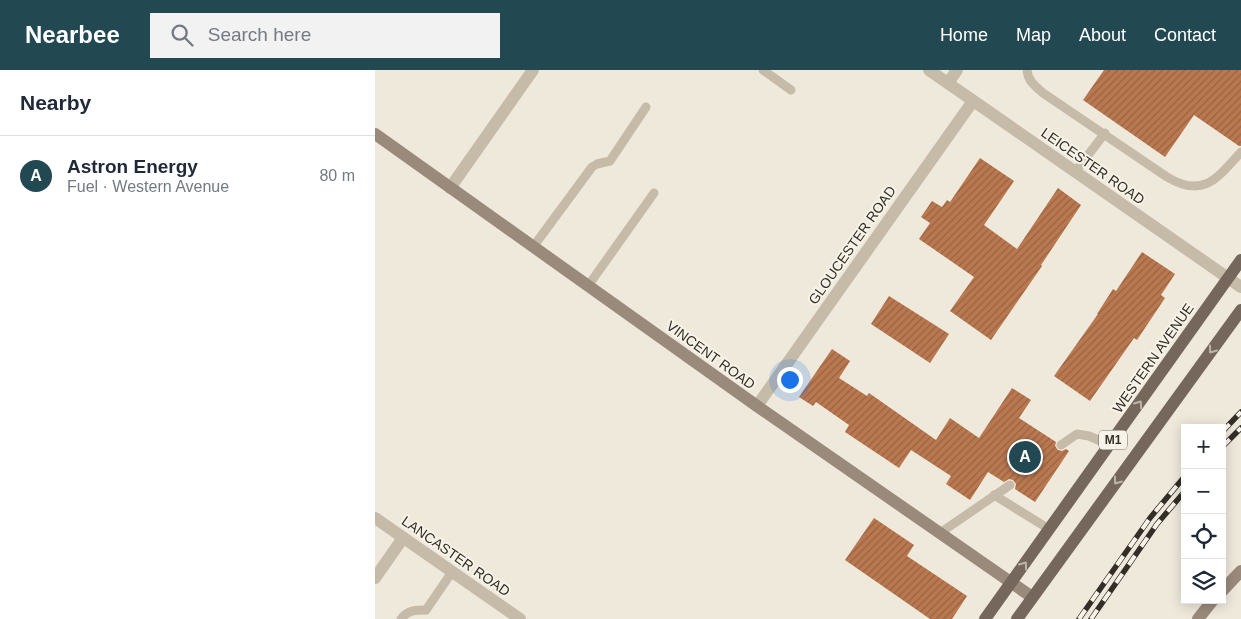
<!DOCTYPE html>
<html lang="en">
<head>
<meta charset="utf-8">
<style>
  :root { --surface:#fff; --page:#f2f2f3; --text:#1f2937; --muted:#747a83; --line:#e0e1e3; --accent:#224852 }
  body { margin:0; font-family:Arial,sans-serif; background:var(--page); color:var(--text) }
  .controls { position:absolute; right:15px; bottom:15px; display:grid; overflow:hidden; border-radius:0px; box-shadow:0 2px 12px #0003 }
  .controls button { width:45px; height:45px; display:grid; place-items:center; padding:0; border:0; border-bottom:1px solid var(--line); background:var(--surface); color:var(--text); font:25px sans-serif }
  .you { position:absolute; left:414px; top:309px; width:18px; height:18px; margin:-12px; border:4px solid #fff; border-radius:50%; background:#1a73e8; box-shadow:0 0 0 8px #1a73e833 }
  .badge { display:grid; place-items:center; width:32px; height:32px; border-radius:50%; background:var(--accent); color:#fff; font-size:16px; font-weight:700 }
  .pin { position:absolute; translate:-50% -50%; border:2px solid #fff; box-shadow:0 1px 5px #0006 }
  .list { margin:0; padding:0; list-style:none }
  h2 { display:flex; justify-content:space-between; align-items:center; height:65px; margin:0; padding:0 20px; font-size:21px }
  h2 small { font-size:16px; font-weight:400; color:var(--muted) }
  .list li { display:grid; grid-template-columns:32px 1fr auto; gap:15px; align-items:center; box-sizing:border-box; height:80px; padding:0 20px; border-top:1px solid var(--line) }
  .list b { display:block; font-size:19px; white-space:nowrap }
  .list p { margin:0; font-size:16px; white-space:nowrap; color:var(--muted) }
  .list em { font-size:16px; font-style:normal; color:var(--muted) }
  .icon { flex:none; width:28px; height:28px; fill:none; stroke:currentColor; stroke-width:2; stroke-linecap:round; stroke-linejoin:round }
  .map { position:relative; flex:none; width:866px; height:549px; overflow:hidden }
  header { display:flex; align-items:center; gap:30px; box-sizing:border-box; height:70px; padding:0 25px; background:var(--accent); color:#fff }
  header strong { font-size:24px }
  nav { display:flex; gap:28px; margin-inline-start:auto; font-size:18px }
  .search { width:350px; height:45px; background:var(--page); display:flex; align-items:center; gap:12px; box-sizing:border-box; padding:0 18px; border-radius:0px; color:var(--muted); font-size:19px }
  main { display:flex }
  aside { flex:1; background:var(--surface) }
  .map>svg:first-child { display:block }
  .building { fill:url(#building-hatch) }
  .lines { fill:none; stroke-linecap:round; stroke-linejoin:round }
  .lane { stroke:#c6bba9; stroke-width:9 }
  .street { stroke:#c6bba9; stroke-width:12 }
  .secondary { stroke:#9a8a7b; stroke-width:12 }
  .primary { stroke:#75675b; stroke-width:12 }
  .rail-casing { stroke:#342e28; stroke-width:5.5 }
  .rail { stroke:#f8f3e8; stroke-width:4; stroke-dasharray:11; stroke-linecap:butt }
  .oneway { stroke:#bdb4a9 }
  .labels { text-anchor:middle; stroke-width:4; stroke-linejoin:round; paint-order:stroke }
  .shield { fill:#f8f3e8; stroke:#6f6962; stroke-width:1 }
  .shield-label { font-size:12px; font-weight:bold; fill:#342e28 }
  .street-label { font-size:14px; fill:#342e28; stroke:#f8f3e8 }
</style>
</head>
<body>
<header>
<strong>Nearbee</strong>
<div class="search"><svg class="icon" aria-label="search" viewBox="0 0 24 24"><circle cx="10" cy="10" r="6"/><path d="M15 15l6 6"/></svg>Search here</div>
<nav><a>Home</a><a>Map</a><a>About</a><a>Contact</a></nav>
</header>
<main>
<aside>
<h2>Nearby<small></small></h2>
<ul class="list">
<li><span class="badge">A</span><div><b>Astron Energy</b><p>Fuel · Western Avenue</p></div><em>80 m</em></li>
</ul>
</aside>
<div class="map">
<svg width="866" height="549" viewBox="0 0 866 549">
  <defs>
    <pattern id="building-hatch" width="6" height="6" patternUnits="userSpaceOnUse" patternTransform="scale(1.25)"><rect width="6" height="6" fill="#ba7850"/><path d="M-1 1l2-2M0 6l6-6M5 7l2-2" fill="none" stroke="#986342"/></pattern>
  </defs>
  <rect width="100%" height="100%" fill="#efe9dc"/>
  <!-- building -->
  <g class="building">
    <path d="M729 0H866V76H864L819 45 790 87 708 30Z"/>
    <path d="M605 88 639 111 609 155 642 179 683 118 706 135 666 195 667 196 616 270 575 241 599 207 544 169 555 153 546 147 557 131 567 137 572 130 575 132Z"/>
    <path d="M767 182 800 204 786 225 790 228 762 270 759 268 715 331 679 306 723 244H722L738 219 741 221Z"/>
    <path d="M514 226 574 264 555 293 496 254Z"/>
    <path d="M457 279 475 291 464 308 492 326 494 323 561 370 575 348 604 368 637 318 656 330 644 348 681 372 680 376 683 380 687 381 691 379 694 381 660 432 640 419 641 414 638 410 634 409 629 412 613 402 595 430 571 414 576 406 536 380 524 398 470 362 474 355 441 332 438 336 424 327Z"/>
    <path d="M499 448 539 475 532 486 592 526 577 549H555L470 490Z"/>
  </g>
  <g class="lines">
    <!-- lane -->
    <g class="lane">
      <path d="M388 0 416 20"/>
      <path d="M652 0C653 11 660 16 668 23L792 107C829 129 842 108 866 82"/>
      <path d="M700 102 730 63"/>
      <path d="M158 177 217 97 222 94 235 91 271 37"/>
      <path d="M213 216 279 123"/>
      <path d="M686 375 702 364 714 366 735 375"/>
      <path d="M619 425 674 459"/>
      <path d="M565 463 635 415"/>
      <path d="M51 540 77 502"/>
      <path d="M26 549C33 540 40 540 51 540"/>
    </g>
    <!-- street -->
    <g class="street">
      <path d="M554 0 866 217"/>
      <path d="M573 13 582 0"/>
      <path d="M75 118 158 0"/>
      <path d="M382 336 598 31"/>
      <path d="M0 448 145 549"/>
      <path d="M0 508 28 468"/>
    </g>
    <!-- secondary -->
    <g class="secondary">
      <path d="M0 64 382 336 657 527"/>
      <path d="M847 521 866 501"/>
      <path d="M823 549 838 530"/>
    </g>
    <!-- primary -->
    <g class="primary">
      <path d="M610 549 866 190"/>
      <path d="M642 549 866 240"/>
    </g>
    <!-- rail casing -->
    <g class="rail-casing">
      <g id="rail">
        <path d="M847 362 866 342"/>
        <path d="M847 377 866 358"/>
        <path d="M704 549 775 448 810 406"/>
        <path d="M716 549 782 454 810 421"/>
      </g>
    </g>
    <!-- rail -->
    <use href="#rail" class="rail"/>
  </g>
  <!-- one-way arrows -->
  <defs><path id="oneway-chevron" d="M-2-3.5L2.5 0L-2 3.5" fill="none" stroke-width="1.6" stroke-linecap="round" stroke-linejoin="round" transform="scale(1.25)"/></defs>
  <g class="oneway">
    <use href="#oneway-chevron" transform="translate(837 280) rotate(126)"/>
    <use href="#oneway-chevron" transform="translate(764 334) rotate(-55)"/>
    <use href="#oneway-chevron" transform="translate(742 411) rotate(126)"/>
    <use href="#oneway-chevron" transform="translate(649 495) rotate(-54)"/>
  </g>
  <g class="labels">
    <!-- shield labels -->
    <rect class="shield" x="724" y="360.5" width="28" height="19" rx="4"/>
    <g class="shield-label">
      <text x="738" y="374">M1</text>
    </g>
    <!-- street labels -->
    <g class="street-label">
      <text transform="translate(718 96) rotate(35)" y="5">LEICESTER ROAD</text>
      <text transform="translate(477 175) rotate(-55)" y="5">GLOUCESTER ROAD</text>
      <text transform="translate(336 285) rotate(36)" y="5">VINCENT ROAD</text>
      <text transform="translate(778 288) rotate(-55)" y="5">WESTERN AVENUE</text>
      <text transform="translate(81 486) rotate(35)" y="5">LANCASTER ROAD</text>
    </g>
  </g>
</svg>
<div class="controls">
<button>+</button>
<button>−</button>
<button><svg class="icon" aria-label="locate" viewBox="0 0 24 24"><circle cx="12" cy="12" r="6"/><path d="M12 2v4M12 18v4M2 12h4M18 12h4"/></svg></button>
<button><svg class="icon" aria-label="layers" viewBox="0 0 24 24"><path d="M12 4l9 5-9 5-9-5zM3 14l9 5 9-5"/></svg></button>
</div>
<div class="you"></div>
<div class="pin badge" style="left:650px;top:387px">A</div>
</div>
</main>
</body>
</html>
